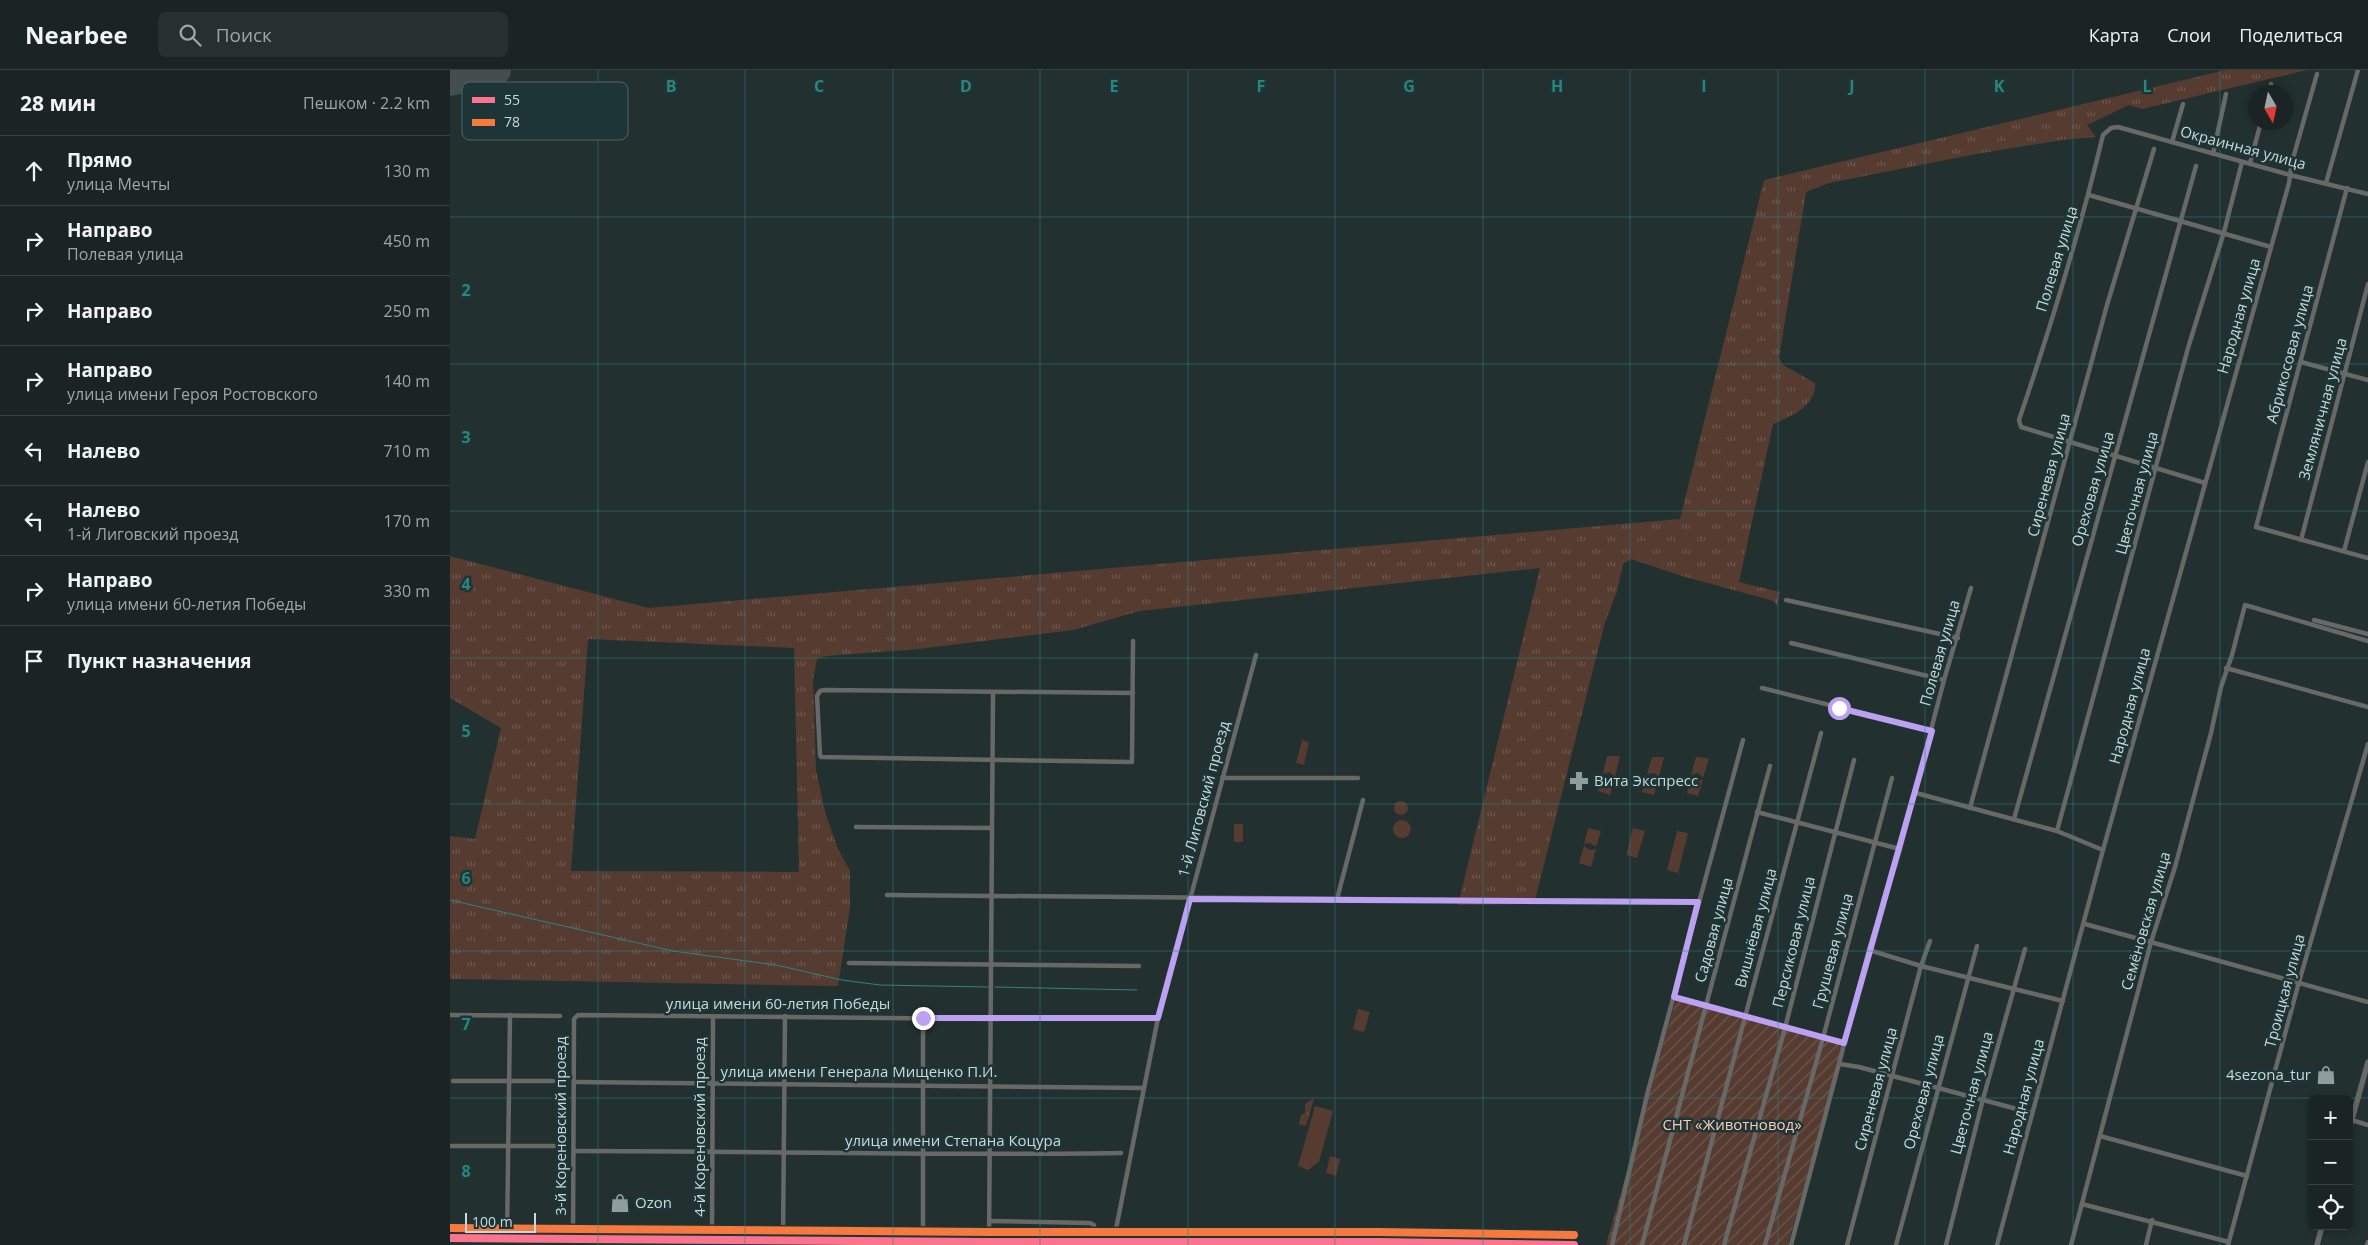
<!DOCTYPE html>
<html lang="ru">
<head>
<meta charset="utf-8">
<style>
  :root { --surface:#1a2424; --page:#273031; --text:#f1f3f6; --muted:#9fa4a6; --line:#384141 }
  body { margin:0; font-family:"Open Sans",sans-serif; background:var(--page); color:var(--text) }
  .controls { position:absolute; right:15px; bottom:15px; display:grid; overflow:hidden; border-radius:8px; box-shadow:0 2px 8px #0003 }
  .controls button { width:45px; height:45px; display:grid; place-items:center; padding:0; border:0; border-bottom:1px solid var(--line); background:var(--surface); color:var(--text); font:25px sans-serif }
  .compass { position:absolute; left:1798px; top:15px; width:45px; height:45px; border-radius:50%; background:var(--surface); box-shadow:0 2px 8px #0003; rotate:171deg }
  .scale { position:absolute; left:15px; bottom:12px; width:71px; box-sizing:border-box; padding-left:5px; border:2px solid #cbd8d9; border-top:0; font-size:14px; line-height:18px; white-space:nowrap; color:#cbd8d9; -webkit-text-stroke:4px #1d3536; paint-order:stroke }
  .stop { position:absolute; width:15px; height:15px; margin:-11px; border:4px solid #bca0f2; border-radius:50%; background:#fff }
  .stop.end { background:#bca0f2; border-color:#fff; box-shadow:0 1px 5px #0008 }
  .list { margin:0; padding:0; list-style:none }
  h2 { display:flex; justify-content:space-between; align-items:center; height:65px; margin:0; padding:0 20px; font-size:21px }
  h2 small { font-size:16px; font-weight:400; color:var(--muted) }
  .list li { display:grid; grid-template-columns:32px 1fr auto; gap:15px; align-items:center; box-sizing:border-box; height:70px; padding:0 20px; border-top:1px solid var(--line) }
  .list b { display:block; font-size:19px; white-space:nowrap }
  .list p { margin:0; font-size:16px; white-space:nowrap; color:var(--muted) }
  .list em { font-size:16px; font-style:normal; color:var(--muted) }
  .icon { flex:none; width:28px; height:28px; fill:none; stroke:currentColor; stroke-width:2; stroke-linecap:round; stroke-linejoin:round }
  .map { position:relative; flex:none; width:1918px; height:1175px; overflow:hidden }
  header { display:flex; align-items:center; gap:30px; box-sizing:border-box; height:70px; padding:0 25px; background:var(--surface); border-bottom:1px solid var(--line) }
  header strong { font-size:24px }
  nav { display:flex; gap:28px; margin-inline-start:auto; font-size:18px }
  .search { width:350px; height:45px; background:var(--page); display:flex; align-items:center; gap:12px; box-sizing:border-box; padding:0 18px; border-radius:8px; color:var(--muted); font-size:19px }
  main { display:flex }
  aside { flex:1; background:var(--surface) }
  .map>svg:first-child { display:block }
  .grass { fill:url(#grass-tufts); fill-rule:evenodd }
  .park { fill:#563b31 }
  .garden { fill:url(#garden-furrows) }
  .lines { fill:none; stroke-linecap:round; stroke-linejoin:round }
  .stream { stroke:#318186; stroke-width:1 }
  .runway { stroke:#444e4e; stroke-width:32 }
  .minor { stroke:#686867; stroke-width:4.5 }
  .tertiary { stroke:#686867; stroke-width:5.5 }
  .bus-1-casing { stroke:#1d3536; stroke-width:11 }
  .bus-2-casing { stroke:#1d3536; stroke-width:11 }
  .bus-1 { stroke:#fc738d; stroke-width:8 }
  .bus-2 { stroke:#f6793e; stroke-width:8 }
  .route { stroke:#bca0f2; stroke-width:6 }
  .grid { fill:none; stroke:#2b857e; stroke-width:1; stroke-opacity:0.55 }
  .labels { text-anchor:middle; stroke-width:5; stroke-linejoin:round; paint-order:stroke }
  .street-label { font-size:15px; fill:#cbd8d9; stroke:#1d3536 }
  .poi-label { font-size:15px; fill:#cbd8d9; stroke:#1d3536; text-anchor:start }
  .park-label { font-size:15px; fill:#ffcab5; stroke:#1d3536 }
  .key { fill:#1d3536; stroke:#516667; stroke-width:1 }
  .key-label { font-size:14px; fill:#cbd8d9 }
  .grid-label { font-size:16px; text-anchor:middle; font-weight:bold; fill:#2b857e; stroke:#1d3536; stroke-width:5; stroke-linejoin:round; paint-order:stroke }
</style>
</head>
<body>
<header>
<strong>Nearbee</strong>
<div class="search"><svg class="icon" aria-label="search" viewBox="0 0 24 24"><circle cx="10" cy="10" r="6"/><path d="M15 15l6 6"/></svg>Поиск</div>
<nav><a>Карта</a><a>Слои</a><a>Поделиться</a></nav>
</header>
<main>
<aside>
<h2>28 мин<small>Пешком · 2.2 km</small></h2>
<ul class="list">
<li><svg class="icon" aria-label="ahead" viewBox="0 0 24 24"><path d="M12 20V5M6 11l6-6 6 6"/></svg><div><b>Прямо</b><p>улица Мечты</p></div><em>130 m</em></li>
<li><svg class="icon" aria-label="right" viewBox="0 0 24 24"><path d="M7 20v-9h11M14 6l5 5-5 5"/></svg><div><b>Направо</b><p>Полевая улица</p></div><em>450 m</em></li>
<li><svg class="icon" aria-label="right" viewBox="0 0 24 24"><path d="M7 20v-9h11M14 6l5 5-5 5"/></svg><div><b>Направо</b></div><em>250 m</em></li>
<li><svg class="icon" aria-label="right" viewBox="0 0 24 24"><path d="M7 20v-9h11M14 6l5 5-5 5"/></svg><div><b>Направо</b><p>улица имени Героя Ростовского</p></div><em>140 m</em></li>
<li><svg class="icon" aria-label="left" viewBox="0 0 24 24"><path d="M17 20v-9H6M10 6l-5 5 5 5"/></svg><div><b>Налево</b></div><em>710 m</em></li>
<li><svg class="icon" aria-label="left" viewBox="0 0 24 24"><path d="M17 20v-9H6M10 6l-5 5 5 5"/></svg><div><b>Налево</b><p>1-й Лиговский проезд</p></div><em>170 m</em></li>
<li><svg class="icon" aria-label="right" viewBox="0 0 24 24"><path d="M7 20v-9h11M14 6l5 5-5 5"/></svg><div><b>Направо</b><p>улица имени 60-летия Победы</p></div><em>330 m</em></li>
<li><svg class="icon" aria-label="arrive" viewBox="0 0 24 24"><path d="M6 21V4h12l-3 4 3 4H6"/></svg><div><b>Пункт назначения</b></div></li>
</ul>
</aside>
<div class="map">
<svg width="1918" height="1175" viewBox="0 0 1918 1175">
  <defs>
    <pattern id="grass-tufts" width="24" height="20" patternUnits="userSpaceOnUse" patternTransform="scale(1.25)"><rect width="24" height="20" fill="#563b31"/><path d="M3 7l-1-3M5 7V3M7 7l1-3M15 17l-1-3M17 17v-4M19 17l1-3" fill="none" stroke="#6d574e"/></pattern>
    <pattern id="garden-furrows" width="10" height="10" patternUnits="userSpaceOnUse" patternTransform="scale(1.25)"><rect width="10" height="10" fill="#563b31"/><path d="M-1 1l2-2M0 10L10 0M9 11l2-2" fill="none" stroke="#6d574e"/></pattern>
  </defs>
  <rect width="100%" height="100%" fill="#233030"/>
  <!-- grass -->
  <g class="grass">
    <path d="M1776 0H1857L1692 39 1679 35 1637 55 1646 67 1612 70 1526 84 1379 113 1356 122 1329 288 1333 295 1365 313C1367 335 1341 347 1323 354L1289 512 1330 522 1327 536 1324 531 1232 506 1181 489 1173 494 1167 521 1154 556 1084 834 1008 835 1090 498 690 541 623 560 469 579 376 586 367 589 363 610 366 701 376 745 388 779 400 801V837L388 916 0 909V766L25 769 51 658 0 628V486L199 538 1230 449 1314 110ZM138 569 344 578 349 802 121 801Z"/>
    <path d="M864 1028 856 1056 849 1054 851 1045 855 1043V1034Z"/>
  </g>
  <!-- park -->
  <g class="park">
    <path d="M852 670 859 672 854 695 846 693Z"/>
    <path d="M1157 686H1170L1165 707 1159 702 1153 704Z"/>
    <path d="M1202 687H1214L1209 707 1204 703 1197 704Z"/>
    <path d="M1246 687 1259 688 1253 708 1248 703 1241 705Z"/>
    <path d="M1152 705 1157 710 1165 708 1160 725 1148 721Z"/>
    <path d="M1197 706 1202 710 1209 709 1204 725 1192 722Z"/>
    <path d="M1241 706 1246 711 1253 709 1248 726 1237 723Z"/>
    <circle cx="951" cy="738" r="7"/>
    <circle cx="952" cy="759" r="9"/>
    <rect x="784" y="754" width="9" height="18"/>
    <path d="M1138 758 1151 761 1146 777 1140 773 1134 774Z"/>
    <path d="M1183 758 1195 761 1187 788 1176 785Z"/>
    <path d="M1227 761 1238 763 1228 803 1217 800Z"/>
    <path d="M1134 776 1139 780 1146 779 1141 797 1129 793Z"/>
    <path d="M908 939 920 942 914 962 903 959Z"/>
    <path d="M865 1036 883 1041 869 1092 858 1100 848 1096Z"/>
    <path d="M880 1086 890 1089 886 1106 876 1103Z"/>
  </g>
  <!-- garden -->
  <path class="garden" d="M1226 929 1394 973 1338 1175H1156Z"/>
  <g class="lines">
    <!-- stream -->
    <g class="stream">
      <path d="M0 830 223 881 326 895 392 910 430 915 538 917"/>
      <path d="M545 917 687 920"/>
    </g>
    <!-- runway -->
    <path class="runway" d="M0 10 45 0"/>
    <!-- minor -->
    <g class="minor">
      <path d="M1819 22 1821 14"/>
      <path d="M1722 72 1733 34"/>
      <path d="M1763 84 1776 24"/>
      <path d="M1800 93 1811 52"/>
      <path d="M1876 113 1908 0"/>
      <path d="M1897 118 1806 457 1918 488"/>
      <path d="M1639 125 1821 177"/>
      <path d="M1851 292 1918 310"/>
      <path d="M1755 413 1571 357 1569 350C1601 256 1630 161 1653 65L1661 58 1668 57 1840 105 1918 124"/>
      <path d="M1851 470 1918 214"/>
      <path d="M1894 481 1918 392"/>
      <path d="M1336 530 1508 568"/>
      <path d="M1864 550 1918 564"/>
      <path d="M1341 573 1494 610"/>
      <path d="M1776 598 1918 637"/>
      <path d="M1312 618 1482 661"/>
      <path d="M683 623 374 620 370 621 367 626 370 685 371 687 682 692 683 571"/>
      <path d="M772 708H908"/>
      <path d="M1466 723 1607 761 1653 780"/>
      <path d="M1520 738 1657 235 1704 79"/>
      <path d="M1307 742 1450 779"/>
      <path d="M1564 749 1746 96"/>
      <path d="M406 757 542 758"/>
      <path d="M1607 761 1738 278 1774 162 1792 92"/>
      <path d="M437 825 1249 832"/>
      <path d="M887 829 913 730"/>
      <path d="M1635 854 1918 932"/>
      <path d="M1419 880 1471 896 1613 931"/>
      <path d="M399 893 689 896"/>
      <path d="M1225 927 1394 973"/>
      <path d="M0 945 110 946"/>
      <path d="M1390 994 1409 997 1582 1043"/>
      <path d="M3 1011H103"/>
      <path d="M125 1012 694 1018"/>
      <path d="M1902 1050 1918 1055"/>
      <path d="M1650 1066 1797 1106"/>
      <path d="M1 1076H104"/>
      <path d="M125 1081C307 1081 489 1086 671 1083"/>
      <path d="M1632 1134 1779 1172"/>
      <path d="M540 1151 640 1153 644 1155V1174"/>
      <path d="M57 1168 60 945"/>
      <path d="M123 1168 124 949 128 945 541 949 708 948"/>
      <path d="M262 1168 263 946"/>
      <path d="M333 1170 335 946"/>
      <path d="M473 1173V948"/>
      <path d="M539 1174 543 623"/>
      <path d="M663 1174 708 948 806 585"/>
      <path d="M1162 1175 1198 1021 1293 670"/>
      <path d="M1192 1175 1320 696"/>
      <path d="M1234 1175 1371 663"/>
      <path d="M1274 1175 1335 958 1404 690"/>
      <path d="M1315 1175 1373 968 1442 708"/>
      <path d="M1341 1175 1419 880 1450 779 1494 610 1521 518"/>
      <path d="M1397 1175 1471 896 1480 871"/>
      <path d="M1446 1175 1527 876"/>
      <path d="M1496 1175 1533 1029 1575 879"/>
      <path d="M1547 1175 1653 780 1839 113 1842 92 1867 4"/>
      <path d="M1621 1175 1701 872 1725 797 1761 663 1771 617 1782 585 1795 535 1918 571"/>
      <path d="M1696 1175 1702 1150"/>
      <path d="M1778 1175 1849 912 1918 674"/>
      <path d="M1917 1175 1918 1172"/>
    </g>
    <!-- tertiary -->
    <g class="tertiary">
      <path d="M1899 1060 1918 992"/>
      <path d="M0 1168 125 1169"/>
      <path d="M123 1168 930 1172 1124 1175"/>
      <path d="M1867 1175 1872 1156"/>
    </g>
    <!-- bus-1 casing -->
    <g class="bus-1-casing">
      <path id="bus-1" d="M0 1168 539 1172H930L1124 1175"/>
    </g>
    <!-- bus-2 casing -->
    <g class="bus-2-casing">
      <path id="bus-2" d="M0 1158 539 1162H930L1124 1165"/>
    </g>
    <!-- bus-1 -->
    <use href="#bus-1" class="bus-1"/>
    <!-- bus-2 -->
    <use href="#bus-2" class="bus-2"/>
  </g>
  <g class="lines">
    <!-- route -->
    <path class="route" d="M473 948H708L740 829 1248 832 1224 927 1394 973 1482 661 1389 638"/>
  </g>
  <!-- grid -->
  <path class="grid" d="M148 0V1175M295 0V1175M443 0V1175M590 0V1175M738 0V1175M885 0V1175M1033 0V1175M1180 0V1175M1328 0V1175M1475 0V1175M1623 0V1175M1770 0V1175M0 147H1918M0 294H1918M0 441H1918M0 588H1918M0 734H1918M0 881H1918M0 1028H1918"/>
  <!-- icons -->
  <defs>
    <g id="pharmacy-bare" transform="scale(1.5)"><path d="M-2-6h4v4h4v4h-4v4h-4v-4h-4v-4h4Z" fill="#909d9e" stroke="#1d3536" stroke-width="2.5" paint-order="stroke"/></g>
    <g id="shop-bare" transform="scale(1.5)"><path d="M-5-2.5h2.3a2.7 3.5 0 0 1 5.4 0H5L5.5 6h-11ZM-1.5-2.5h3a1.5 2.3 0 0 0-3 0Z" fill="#909d9e" stroke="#1d3536" stroke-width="2.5" paint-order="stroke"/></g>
  </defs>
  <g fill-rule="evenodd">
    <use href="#pharmacy-bare" x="1129" y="711"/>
    <use href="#shop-bare" x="1876" y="1005"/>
    <use href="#shop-bare" x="170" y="1133"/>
  </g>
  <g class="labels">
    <!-- street labels -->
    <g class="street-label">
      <text transform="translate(1793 78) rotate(15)" y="5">Окраинная улица</text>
      <text transform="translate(1607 189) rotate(-73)" y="5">Полевая улица</text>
      <text transform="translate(1789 246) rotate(-74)" y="5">Народная улица</text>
      <text transform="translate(1840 284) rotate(-75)" y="5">Абрикосовая улица</text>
      <text transform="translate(1873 339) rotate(-75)" y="5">Земляничная улица</text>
      <text transform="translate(1599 405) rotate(-75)" y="5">Сиреневая улица</text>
      <text transform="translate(1643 419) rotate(-74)" y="5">Ореховая улица</text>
      <text transform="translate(1687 423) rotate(-75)" y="5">Цветочная улица</text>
      <text transform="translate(1490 583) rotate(-74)" y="5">Полевая улица</text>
      <text transform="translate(1680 636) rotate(-75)" y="5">Народная улица</text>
      <text transform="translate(754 729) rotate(-75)" y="5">1-й Лиговский проезд</text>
      <text transform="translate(1696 851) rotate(-74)" y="5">Семёновская улица</text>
      <text transform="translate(1306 858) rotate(-75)" y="5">Вишнёвая улица</text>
      <text transform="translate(1264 860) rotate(-75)" y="5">Садовая улица</text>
      <text transform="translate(1344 872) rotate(-76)" y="5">Персиковая улица</text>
      <text transform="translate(1383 881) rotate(-75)" y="5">Грушевая улица</text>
      <text transform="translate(1835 921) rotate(-75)" y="5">Троицкая улица</text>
      <text x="328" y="939">улица имени 60-летия Победы</text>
      <text x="409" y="1007">улица имени Генерала Мищенко П.И.</text>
      <text transform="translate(1426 1019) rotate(-75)" y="5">Сиреневая улица</text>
      <text transform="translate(1474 1022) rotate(-75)" y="5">Ореховая улица</text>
      <text transform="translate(1522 1023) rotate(-75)" y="5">Цветочная улица</text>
      <text transform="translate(1574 1027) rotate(-75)" y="5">Народная улица</text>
      <text transform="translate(111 1056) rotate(-90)" y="5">3-й Кореновский проезд</text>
      <text transform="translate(250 1057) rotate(-90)" y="5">4-й Кореновский проезд</text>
      <text x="503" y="1076">улица имени Степана Коцура</text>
    </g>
    <!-- poi labels -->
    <g class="poi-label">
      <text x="1144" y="716">Вита Экспресс</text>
      <text x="1861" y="1010" text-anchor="end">4sezona_tur</text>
      <text x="185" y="1138">Ozon</text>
    </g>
    <!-- park labels -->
    <g class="park-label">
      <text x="1282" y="1060">СНТ «Животновод»</text>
    </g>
  </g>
  <!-- legend -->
  <rect x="12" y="12" width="166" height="58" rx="8" class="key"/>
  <rect x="22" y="27" width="23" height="6" fill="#fc738d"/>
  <rect x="22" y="49" width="23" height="7" fill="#f6793e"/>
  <g class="key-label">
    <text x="54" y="35">55</text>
    <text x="54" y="57">78</text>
  </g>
  <g class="grid-label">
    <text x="221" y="22">B</text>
    <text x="369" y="22">C</text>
    <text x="516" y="22">D</text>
    <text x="664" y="22">E</text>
    <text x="811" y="22">F</text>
    <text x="959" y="22">G</text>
    <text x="1107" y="22">H</text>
    <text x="1254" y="22">I</text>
    <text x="1402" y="22">J</text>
    <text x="1549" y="22">K</text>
    <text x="1697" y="22">L</text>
    <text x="16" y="226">2</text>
    <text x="16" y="373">3</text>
    <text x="16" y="520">4</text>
    <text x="16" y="667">5</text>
    <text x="16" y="814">6</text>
    <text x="16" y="960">7</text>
    <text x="16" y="1107">8</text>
  </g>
</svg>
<div class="controls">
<button>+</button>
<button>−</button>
<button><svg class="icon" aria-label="locate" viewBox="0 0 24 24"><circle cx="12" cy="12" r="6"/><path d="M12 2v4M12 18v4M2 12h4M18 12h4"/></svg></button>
</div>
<svg class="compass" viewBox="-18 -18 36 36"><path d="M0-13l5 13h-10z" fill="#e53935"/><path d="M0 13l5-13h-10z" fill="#9fa4a6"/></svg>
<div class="scale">100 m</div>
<div class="stop" style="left:1389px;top:638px"></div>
<div class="stop end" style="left:473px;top:948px"></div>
</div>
</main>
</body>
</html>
